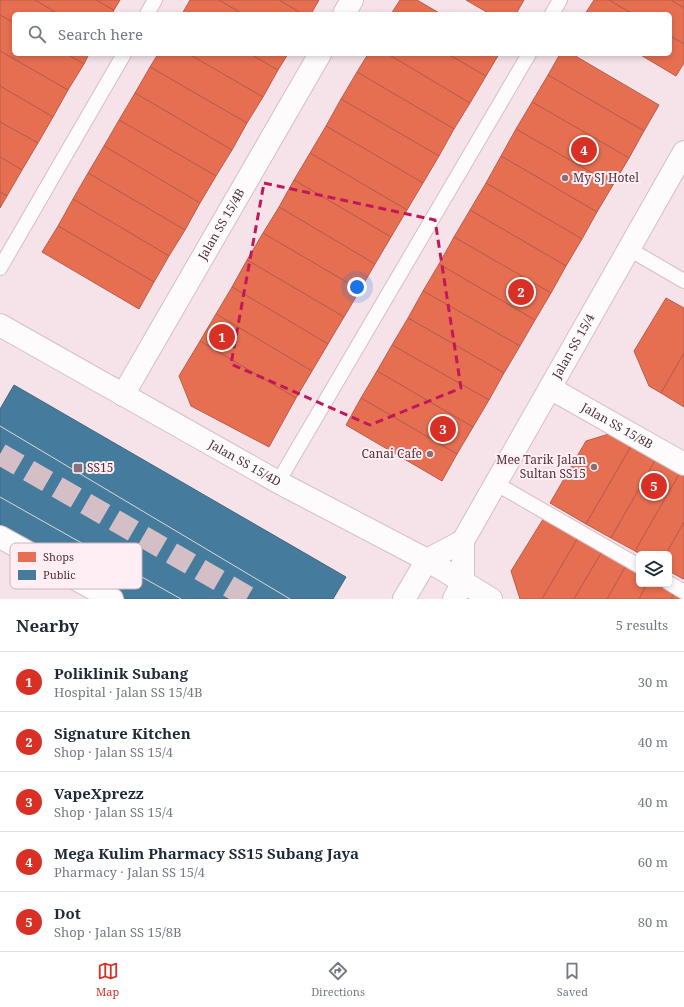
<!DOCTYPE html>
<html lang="en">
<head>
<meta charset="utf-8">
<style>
  :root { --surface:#fff; --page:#f6f6f7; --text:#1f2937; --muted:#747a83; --line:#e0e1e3; --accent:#d93025 }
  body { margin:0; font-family:"Noto Serif",serif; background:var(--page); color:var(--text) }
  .controls { position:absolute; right:12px; bottom:12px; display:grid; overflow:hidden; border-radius:6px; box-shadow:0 2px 6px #0003 }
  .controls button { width:36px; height:36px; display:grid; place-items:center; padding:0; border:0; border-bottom:1px solid var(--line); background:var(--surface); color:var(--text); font:20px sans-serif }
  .you { position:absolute; left:357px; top:287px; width:14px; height:14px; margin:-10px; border:3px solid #fff; border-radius:50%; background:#1a73e8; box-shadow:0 0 0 6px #1a73e833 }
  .badge { display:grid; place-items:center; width:26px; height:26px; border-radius:50%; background:var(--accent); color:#fff; font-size:13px; font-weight:700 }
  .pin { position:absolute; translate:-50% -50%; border:2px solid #fff; box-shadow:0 1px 4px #0006 }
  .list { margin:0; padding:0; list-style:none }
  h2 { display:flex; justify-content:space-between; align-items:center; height:52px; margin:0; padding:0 16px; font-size:17px }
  h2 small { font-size:13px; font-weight:400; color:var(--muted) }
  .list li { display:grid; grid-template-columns:26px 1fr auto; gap:12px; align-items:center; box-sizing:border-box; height:60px; padding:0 16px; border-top:1px solid var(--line) }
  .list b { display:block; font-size:15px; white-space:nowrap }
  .list p { margin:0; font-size:13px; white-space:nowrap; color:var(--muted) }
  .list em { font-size:13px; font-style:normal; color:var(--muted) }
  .icon { flex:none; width:22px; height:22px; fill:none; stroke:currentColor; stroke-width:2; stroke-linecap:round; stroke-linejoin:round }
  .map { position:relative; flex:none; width:684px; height:599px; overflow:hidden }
  .search { position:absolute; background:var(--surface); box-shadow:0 2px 6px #0003; left:12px; right:12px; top:12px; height:44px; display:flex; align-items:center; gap:10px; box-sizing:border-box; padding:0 14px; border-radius:6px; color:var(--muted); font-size:15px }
  .sheet { height:352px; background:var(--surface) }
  nav { display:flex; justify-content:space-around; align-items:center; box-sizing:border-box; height:56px; border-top:1px solid var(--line); background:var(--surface); font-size:11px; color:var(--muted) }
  nav a { display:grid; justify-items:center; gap:2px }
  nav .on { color:var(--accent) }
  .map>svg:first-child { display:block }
  .shops { fill:#e76f51; stroke:#ba5c4b }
  .public { fill:#457b9d; stroke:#486580 }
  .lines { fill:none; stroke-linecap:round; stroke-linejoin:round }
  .secondary-tunnel { stroke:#d4bfc6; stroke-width:22; stroke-dasharray:22 11; stroke-linecap:butt }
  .service-casing { stroke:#d5bfc7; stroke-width:16 }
  .minor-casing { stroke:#d5bfc7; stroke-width:24 }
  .tertiary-casing { stroke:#d5bfc7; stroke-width:24 }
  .secondary-casing { stroke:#d5bfc7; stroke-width:24 }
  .service { stroke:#fefbfc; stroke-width:14 }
  .minor { stroke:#fefbfc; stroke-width:22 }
  .tertiary { stroke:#fefbfc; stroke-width:22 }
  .secondary { stroke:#fefbfc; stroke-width:22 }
  .tram { stroke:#dcd5d7; stroke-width:1 }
  .marked { fill:none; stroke:#c2185b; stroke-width:3; stroke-dasharray:8 5; stroke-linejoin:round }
  .poi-dot { fill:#8a6f79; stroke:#ffeef3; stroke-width:1.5 }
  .labels { text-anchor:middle; stroke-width:4; stroke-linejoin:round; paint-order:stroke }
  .poi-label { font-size:12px; fill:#50313c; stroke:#ffeef3; text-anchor:start }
  .street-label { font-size:12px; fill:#50313c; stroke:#ffeef3 }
  .key { fill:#ffeef3; stroke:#cab5bc; stroke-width:1 }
  .key-label { font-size:11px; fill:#50313c }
</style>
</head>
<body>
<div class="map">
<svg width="684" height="599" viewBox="0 0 684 599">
  <rect width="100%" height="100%" fill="#f5e3e9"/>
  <!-- shops -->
  <g class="shops">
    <path d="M0 0H35L59 14H14V23L0 15Z"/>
    <path d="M35 0H96L114 10 112 14H59Z"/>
    <path d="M96 0H120L114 10Z"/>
    <path d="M190 0H219L243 14H182Z"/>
    <path d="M219 0H279L303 14H243Z"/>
    <path d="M279 0H319L311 14H303Z"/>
    <path d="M400 0H417L441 14H391Z"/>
    <path d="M466 0H524L516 14H490Z"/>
    <path d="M594 0H609L633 14H585Z"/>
    <path d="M609 0H671L684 8V44L670 36V14H633Z"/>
    <path d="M671 0H684V8Z"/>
    <path d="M0 15 14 23V54H67L84 64 68 90 0 51Z"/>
    <path d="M670 36 684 44V63L676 76 639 54H670Z"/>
    <path d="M0 51 68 90 53 117 0 86Z"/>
    <path d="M67 54H89L84 64Z"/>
    <path d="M158 54H189L263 97 247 123 150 67Z"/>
    <path d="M189 54H250L278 70 263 97Z"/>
    <path d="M250 54H288L278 70Z"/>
    <path d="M368 54H388L470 103 454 129 357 72Z"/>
    <path d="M388 54H448L486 76 470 103Z"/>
    <path d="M448 54H499L486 76Z"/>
    <path d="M560 54H572L659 105 644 131 548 75Z"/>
    <path d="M150 67 247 123 232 150 135 93Z"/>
    <path d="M357 72 454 129 439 156 341 99Z"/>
    <path d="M548 75 644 131 629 158 532 102Z"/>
    <path d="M0 86 53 117 38 143 0 122Z"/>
    <path d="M135 93 232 150 216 176 119 120Z"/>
    <path d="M341 99 439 156 423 183 326 126Z"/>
    <path d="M532 102 629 158 613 185 516 129Z"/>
    <path d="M119 120 216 176 200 203 104 146Z"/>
    <path d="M0 122 38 143 22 170 0 157Z"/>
    <path d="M326 126 423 183 407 210 310 153Z"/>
    <path d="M516 129 613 185 597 212 501 156Z"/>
    <path d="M104 146 200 203 185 230 88 173Z"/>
    <path d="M310 153 407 210 391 237 294 180Z"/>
    <path d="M501 156 597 212 582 239 486 183Z"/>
    <path d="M0 157 22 170 7 196 0 192Z"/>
    <path d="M88 173 185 230 169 256 73 199Z"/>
    <path d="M294 180 391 237 375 264 279 207Z"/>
    <path d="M486 183 582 239 566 266 470 210Z"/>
    <path d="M0 192 7 196 0 208Z"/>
    <path d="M73 199 169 256 154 282 58 226Z"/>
    <path d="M279 207 375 264 360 290 263 233Z"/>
    <path d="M470 210 566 266 551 293 454 237Z"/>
    <path d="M58 226 154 282 139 309 42 252Z"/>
    <path d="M263 233 360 290 344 317 247 260Z"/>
    <path d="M454 237 551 293 535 320 439 264Z"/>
    <path d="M247 260 344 317 328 344 232 287Z"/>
    <path d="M439 264 535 320 520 346 423 291Z"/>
    <path d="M232 287 328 344 312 371 216 314Z"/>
    <path d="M423 291 520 346 504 373 408 318Z"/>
    <path d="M666 298 684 308V353L661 393 649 386 634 351Z"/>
    <path d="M216 314 312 371 296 398 200 341Z"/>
    <path d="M408 318 504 373 489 400 392 345Z"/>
    <path d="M200 341 296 398 269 447 191 406 179 376Z"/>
    <path d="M392 345 489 400 473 427 377 371Z"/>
    <path d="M684 353V407L661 393Z"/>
    <path d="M377 371 473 427 457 454 361 398Z"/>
    <path d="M361 398 457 454 442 481 346 425Z"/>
    <path d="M612 433 633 443 586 524 550 503 586 441Z"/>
    <path d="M633 443 657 457 611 538 586 524Z"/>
    <path d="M657 457 681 471 635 551 611 538Z"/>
    <path d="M681 471 684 473V522L666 554H640L635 551Z"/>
    <path d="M545 516 579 536 542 599H520L511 571Z"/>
    <path d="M684 522V578L683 579 669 571V554H666Z"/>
    <path d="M579 536 603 550 574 599H542Z"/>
    <path d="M603 550 627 564 607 599H574Z"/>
    <path d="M627 564 639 571V584H647L639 599H607Z"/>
    <path d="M647 584H662L675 592 671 599H639Z"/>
    <path d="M675 592 684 597V599H671Z"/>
  </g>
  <!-- public -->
  <path class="public" d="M14 385 346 577 333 599H126L0 526V409Z"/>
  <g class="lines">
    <!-- secondary-tunnel -->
    <path class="secondary-tunnel" d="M0 454 251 599"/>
    <!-- service casing -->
    <g class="service-casing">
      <g id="service">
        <path d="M147 14 155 0"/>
        <path d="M552 14 560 0"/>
        <path d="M629 249 684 281"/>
        <path d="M0 268 124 54"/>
        <path d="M278 482 529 54"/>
        <path d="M495 483 639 566"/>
        <path d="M669 583 684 592"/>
      </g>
    </g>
    <!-- minor casing -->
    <g class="minor-casing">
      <g id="minor">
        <path d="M344 14 352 0"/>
        <path id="s1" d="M0 325 278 482 427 560 491 599"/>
        <path id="s2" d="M550 388 684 464"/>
        <path id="s3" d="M123 395 320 54"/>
      </g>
    </g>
    <!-- tertiary casing -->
    <g class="tertiary-casing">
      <g id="tertiary">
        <path d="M404 599 427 560 463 541"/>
        <path id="s4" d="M454 599 463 582V541L684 152"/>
      </g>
    </g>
    <!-- secondary casing -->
    <g class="secondary-casing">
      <path id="secondary" d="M0 537 112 599"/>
    </g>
    <!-- service -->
    <use href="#service" class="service"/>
    <!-- minor -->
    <use href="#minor" class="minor"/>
    <!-- tertiary -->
    <use href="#tertiary" class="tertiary"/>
    <!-- secondary -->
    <use href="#secondary" class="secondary"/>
    <!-- tram -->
    <g class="tram">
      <path d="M0 426 290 599"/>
      <path d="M0 497 181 599"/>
    </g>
  </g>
  <!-- marked area -->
  <path class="marked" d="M264 183 435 220 461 388 370 425 231 364Z"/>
  <!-- markers -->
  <g class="poi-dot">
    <circle cx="565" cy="178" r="4"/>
    <circle cx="430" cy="454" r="4"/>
    <circle cx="594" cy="467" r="4"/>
    <rect x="73" y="463" width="10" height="10" rx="2"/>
  </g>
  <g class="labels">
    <!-- poi labels -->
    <g class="poi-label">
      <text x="573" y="182">My SJ Hotel</text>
      <text x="422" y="458" text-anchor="end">Canai Cafe</text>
      <text x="586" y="464" text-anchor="end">Mee Tarik Jalan<tspan x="586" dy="14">Sultan SS15</tspan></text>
      <text x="87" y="472">SS15</text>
    </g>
    <!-- street labels -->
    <g class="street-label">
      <text dy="4" stroke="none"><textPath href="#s3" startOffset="197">Jalan SS 15/4B</textPath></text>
      <text dy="4" stroke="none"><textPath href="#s4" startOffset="284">Jalan SS 15/4</textPath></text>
      <text dy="4" stroke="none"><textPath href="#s2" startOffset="77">Jalan SS 15/8B</textPath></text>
      <text dy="4" stroke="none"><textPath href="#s1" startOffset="281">Jalan SS 15/4D</textPath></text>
    </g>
  </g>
  <!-- legend -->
  <rect x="10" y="543" width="132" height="46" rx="6" class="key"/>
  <rect x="18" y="552" width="18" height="10" fill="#e76f51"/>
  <rect x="18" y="570" width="18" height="10" fill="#457b9d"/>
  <g class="key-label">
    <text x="43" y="561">Shops</text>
    <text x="43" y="579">Public</text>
  </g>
</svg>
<div class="controls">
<button><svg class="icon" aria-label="layers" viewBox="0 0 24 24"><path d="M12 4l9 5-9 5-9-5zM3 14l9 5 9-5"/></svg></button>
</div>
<div class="you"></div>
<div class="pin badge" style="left:222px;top:337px">1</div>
<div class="pin badge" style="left:521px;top:292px">2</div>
<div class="pin badge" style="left:443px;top:429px">3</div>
<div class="pin badge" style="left:584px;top:150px">4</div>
<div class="pin badge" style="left:654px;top:486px">5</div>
<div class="search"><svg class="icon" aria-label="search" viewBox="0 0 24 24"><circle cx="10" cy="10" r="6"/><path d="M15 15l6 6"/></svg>Search here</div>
</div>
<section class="sheet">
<h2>Nearby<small>5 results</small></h2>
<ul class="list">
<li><span class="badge">1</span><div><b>Poliklinik Subang</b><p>Hospital · Jalan SS 15/4B</p></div><em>30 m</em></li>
<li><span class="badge">2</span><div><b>Signature Kitchen</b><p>Shop · Jalan SS 15/4</p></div><em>40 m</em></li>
<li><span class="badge">3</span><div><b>VapeXprezz</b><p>Shop · Jalan SS 15/4</p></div><em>40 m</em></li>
<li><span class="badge">4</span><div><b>Mega Kulim Pharmacy SS15 Subang Jaya</b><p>Pharmacy · Jalan SS 15/4</p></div><em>60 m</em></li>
<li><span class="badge">5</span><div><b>Dot</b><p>Shop · Jalan SS 15/8B</p></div><em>80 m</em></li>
</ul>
</section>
<nav>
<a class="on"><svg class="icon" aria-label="map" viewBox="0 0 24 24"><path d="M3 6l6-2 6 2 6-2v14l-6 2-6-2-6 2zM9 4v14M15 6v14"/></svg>Map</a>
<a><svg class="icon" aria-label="directions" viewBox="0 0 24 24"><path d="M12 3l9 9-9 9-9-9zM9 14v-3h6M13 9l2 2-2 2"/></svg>Directions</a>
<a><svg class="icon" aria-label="saved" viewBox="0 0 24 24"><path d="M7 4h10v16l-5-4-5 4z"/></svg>Saved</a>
</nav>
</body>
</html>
